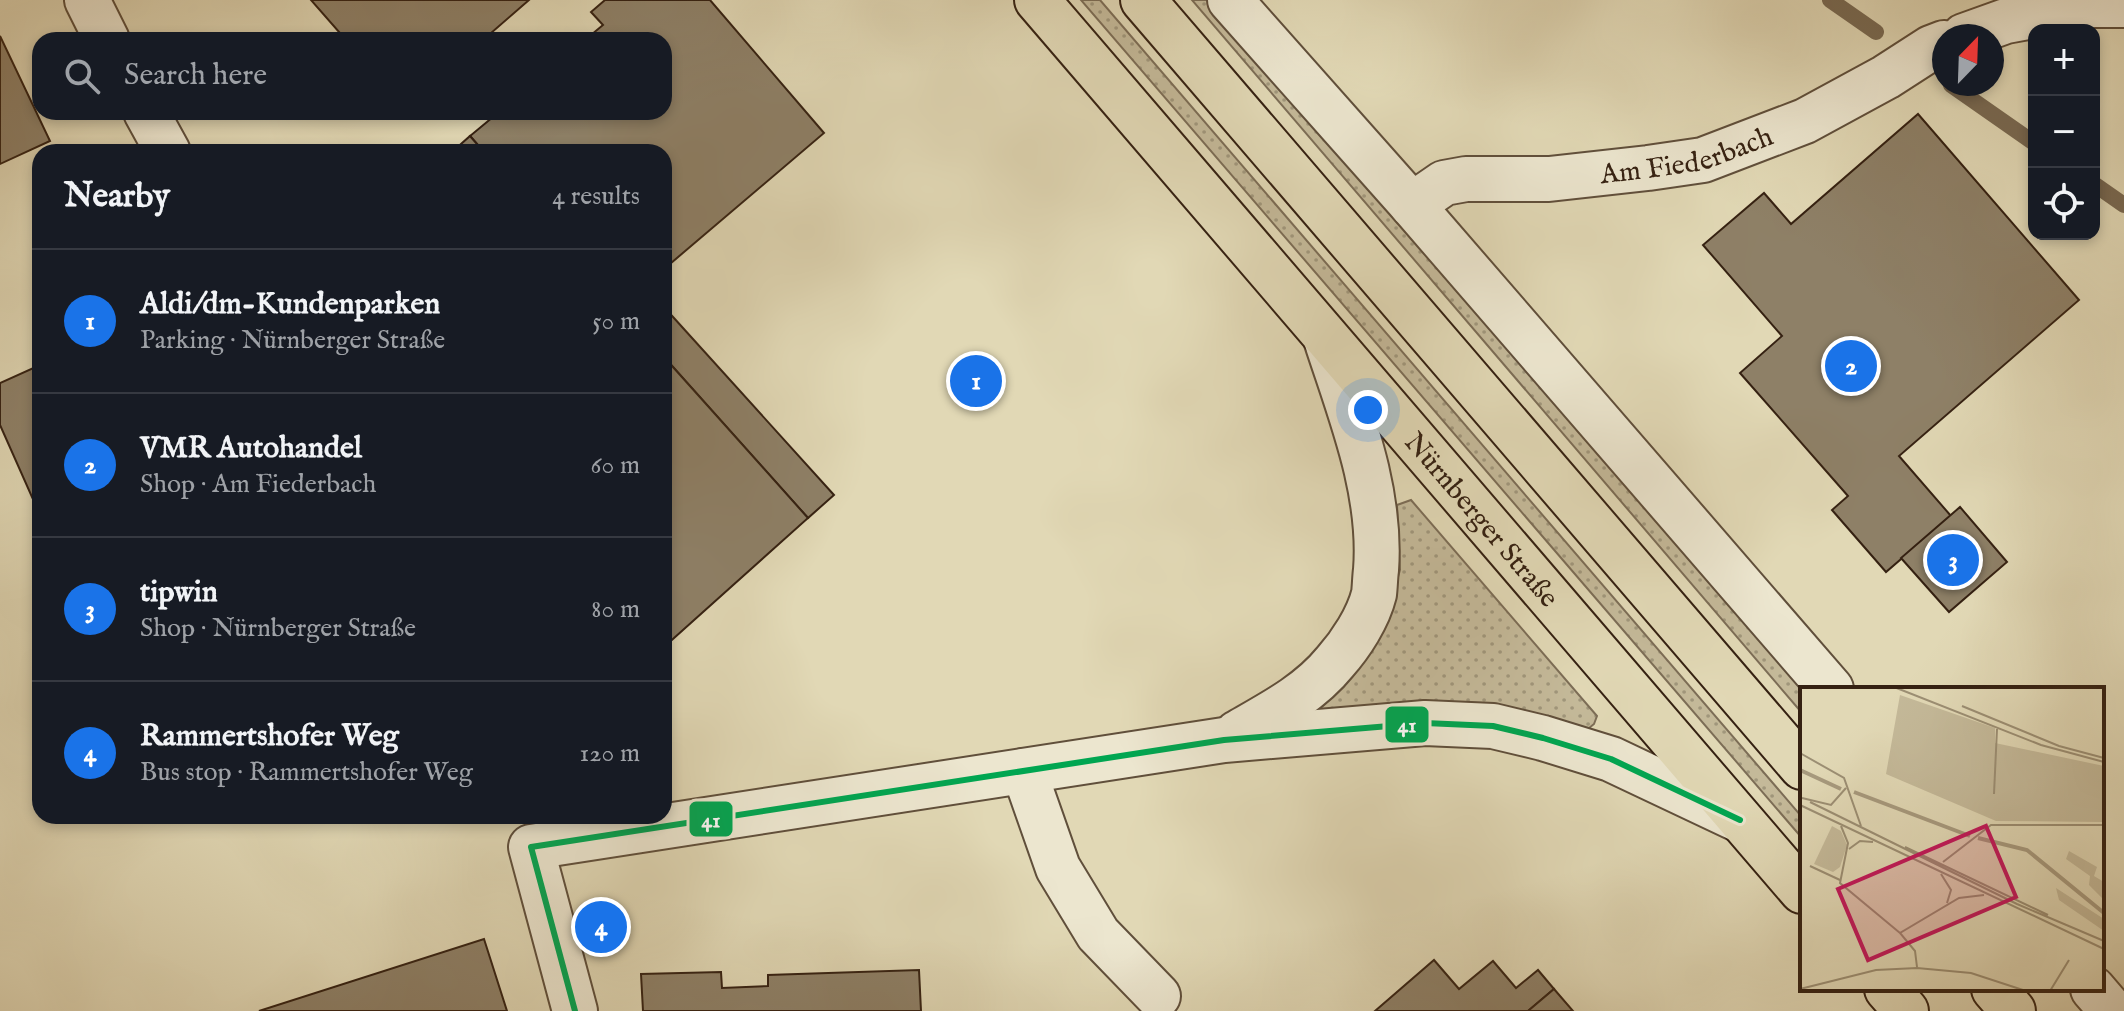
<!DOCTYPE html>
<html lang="en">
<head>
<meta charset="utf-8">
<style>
  :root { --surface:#171b24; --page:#20242c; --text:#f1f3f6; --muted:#9ea1a6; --line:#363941; --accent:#1a73e8 }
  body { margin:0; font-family:"IM FELL English",serif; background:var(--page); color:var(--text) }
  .controls { position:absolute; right:24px; top:24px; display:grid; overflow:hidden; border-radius:16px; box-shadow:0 4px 12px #0003 }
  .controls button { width:72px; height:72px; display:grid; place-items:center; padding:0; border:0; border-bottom:2px solid var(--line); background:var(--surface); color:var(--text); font:40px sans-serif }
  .compass { position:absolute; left:1932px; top:24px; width:72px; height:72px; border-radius:50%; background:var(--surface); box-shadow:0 4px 12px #0003; rotate:23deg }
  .you { position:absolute; left:1368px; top:410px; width:28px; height:28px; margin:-20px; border:6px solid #fff; border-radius:50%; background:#1a73e8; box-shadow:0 0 0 12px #1a73e833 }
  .badge { display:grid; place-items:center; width:52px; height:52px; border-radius:50%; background:var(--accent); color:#fff; font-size:26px; font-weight:700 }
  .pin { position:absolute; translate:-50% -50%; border:4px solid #fff; box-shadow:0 2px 8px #0006 }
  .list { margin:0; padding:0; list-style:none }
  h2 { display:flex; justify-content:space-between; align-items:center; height:104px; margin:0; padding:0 32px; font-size:34px }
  h2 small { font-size:26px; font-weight:400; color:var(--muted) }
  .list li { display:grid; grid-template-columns:52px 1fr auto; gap:24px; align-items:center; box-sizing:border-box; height:144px; padding:0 32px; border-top:2px solid var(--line) }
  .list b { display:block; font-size:30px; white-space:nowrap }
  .list p { margin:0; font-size:26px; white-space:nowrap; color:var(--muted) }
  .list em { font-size:26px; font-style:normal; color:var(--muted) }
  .icon { flex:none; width:44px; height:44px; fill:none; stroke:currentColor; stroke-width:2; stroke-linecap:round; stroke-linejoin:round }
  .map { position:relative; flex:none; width:2124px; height:1011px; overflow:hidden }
  .search { position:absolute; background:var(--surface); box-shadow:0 4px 12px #0003; left:32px; top:32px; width:640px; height:88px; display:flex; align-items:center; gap:20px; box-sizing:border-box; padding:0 28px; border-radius:24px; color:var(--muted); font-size:30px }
  .panel { position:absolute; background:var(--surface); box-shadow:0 4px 12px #0003; left:32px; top:144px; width:640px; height:680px; border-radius:24px }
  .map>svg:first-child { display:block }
  .grass { fill:url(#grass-dots); stroke:#7c6d56; stroke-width:2 }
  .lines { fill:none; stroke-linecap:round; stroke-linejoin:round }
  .stream { stroke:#796a53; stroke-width:16 }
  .building { fill:#8e8067; stroke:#352112; stroke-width:2 }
  .minor-casing { stroke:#604f3b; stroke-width:48 }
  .major-casing { stroke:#352112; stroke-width:48 }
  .minor { stroke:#ece6cf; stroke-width:44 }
  .major { stroke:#e1d8b5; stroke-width:44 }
  .bus-1-casing { stroke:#ece6cf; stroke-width:12 }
  .bus-1 { stroke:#00a651; stroke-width:6 }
  .labels { text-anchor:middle; stroke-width:6; stroke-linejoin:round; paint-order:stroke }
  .street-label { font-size:28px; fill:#352112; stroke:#ece6cf }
  .inset-river { fill:none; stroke:#a79a7e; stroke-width:4 }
  .inset-road { fill:none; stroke:#9c8f74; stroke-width:2 }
  .view { fill:#c2185b; fill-opacity:0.15; stroke:#c2185b; stroke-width:4 }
  .inset-edge { fill:none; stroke:#352112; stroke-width:4 }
  .line-badge { stroke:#ece6cf; stroke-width:3 }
  .badge-label { font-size:22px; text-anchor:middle; font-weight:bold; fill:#fff }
</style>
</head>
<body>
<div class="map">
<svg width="2124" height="1011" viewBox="0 0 2124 1011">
  <defs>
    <pattern id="grass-dots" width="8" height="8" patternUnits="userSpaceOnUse" patternTransform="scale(2)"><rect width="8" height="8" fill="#c4b999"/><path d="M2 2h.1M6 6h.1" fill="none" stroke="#a0967b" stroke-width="1.8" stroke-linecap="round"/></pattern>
  </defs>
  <rect width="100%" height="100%" fill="#e1d8b5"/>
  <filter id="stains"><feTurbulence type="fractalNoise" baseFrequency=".0025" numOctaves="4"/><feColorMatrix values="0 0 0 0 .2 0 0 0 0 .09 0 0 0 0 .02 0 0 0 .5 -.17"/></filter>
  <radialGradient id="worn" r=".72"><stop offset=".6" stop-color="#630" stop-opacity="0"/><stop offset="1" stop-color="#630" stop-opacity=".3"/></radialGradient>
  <!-- grass -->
  <g class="grass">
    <path d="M1081 0H1100L1802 817V838Z"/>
    <path d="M1192 0H1207L1807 689H1802V713Z"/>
    <path d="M1411 500 1597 716 1594 724 1583 733 1328 722 1316 705 1362 664 1385 622 1400 570 1397 505Z"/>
  </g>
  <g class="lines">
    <!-- stream -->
    <g class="stream">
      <path d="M1830 0 1876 32"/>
      <path d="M1951 85 2034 143"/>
      <path d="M2094 184 2124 205"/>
    </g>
  </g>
  <!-- building -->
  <g class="building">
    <path d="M311 0H529L483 40H346Z"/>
    <path d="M605 0H710L824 133 664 269V152H484L470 136 499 112H664V40H585L603 25 591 12Z"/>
    <path d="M0 36 50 141 0 164Z"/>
    <path d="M1918 114 2079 300 1899 456 1951 516 1886 572 1832 510 1848 496 1740 373 1782 336 1703 245 1764 193 1791 224Z"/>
    <path d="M470 136 484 152H452Z"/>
    <path d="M664 307 834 495 808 518 664 357Z"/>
    <path d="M664 357 808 518 664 647Z"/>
    <path d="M40 365V515L0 425V383Z"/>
    <path d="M1960 507 2007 562 1949 612 1901 558Z"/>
    <path d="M484 939 507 1011H259Z"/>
    <path d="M1434 960 1459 989 1493 961 1516 988 1538 970 1554 989 1528 1011H1375Z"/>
    <path d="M919 970 921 1011H643L641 974 721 972 722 988 768 986V975Z"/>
    <path d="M1554 989 1573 1011H1528Z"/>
  </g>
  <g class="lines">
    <!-- minor casing -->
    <g class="minor-casing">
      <g id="minor">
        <path d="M87 0 107 40"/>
        <path d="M1230 0 1412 205 1831 689"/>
        <path d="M1964 36 2006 21 2092 5H2124"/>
        <path d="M146 112 168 152"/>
        <path id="s1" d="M1412 205 1444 183 1466 179H1549L1648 168 1703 160 1805 121 1886 77 1931 48 1944 43"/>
        <path d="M1237 733C1272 713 1309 694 1335 662 1351 644 1368 618 1374 594 1375 586 1375 577 1376 570 1382 491 1350 413 1326 339"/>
        <path d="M1024 771 1058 868 1098 934 1158 996"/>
        <path d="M2093 989 2112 1011"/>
        <path d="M575 1011 531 847 1224 740 1425 723 1493 726 1543 738 1611 759 1740 820"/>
      </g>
    </g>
    <!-- major casing -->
    <g class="major-casing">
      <g id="major">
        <path id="s2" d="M1037 0 1802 891"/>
        <path d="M1143 0 1802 767"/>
        <path d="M1887 989 1906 1011"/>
        <path d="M1994 989 2013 1011"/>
      </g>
    </g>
    <!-- minor -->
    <use href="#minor" class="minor"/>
    <!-- major -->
    <use href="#major" class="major"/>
    <!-- bus-1 casing -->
    <g class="bus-1-casing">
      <path id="bus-1" d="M575 1011 531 847 1224 740 1425 723 1493 726 1543 738 1611 759 1740 820"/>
    </g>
    <!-- bus-1 -->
    <use href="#bus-1" class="bus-1"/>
  </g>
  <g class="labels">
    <!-- street labels -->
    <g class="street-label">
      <text dy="10" stroke="none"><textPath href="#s1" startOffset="284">Am Fiederbach</textPath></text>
      <text dy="10" stroke="none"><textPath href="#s2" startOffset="684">Nürnberger Straße</textPath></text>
    </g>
  </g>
  <!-- overview -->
  <g transform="translate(1800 687)">
    <rect width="304" height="304" fill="#e1d8b5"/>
    <path d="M32 139 41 144 47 158 40 180 33 185 14 177Z" fill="#c4b999"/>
    <path d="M269 164 297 180 294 189 304 195V213L289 198 290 189 266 172ZM256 201 304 232V244L259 213Z" fill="#c4b999"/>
    <path d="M100 8 195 41V56L304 79V135L196 134 86 87Z" fill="#c4b999"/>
    <path class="inset-river" d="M0 83 41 102M54 105 170 149M178 151 227 163 304 226"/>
    <path class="inset-road" d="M94 0 241 58 304 75M162 19 259 59 304 71M0 66 44 91 61 139M194 107 197 42M2 111 31 118 46 101M10 115 217 217 304 254M0 118 304 262M41 139 48 156 40 196 100 246M105 160 248 228M49 162 60 154 73 155M143 175 191 138H304M10 179 40 193M141 187 151 203 147 216M117 280 115 264 100 246 159 211 184 208M0 302 76 283 117 281 171 286 226 304M250 304 269 273"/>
    <path class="view" d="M186 139 216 210 68 273 38 202Z"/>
    <rect width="304" height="304" class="inset-edge"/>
  </g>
  <g class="line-badge">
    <rect x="1384" y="705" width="46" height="39" rx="8" fill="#00a651"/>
    <rect x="688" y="800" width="46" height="38" rx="8" fill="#00a651"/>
  </g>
  <g class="badge-label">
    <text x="1407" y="732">41</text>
    <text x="711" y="827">41</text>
  </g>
  <rect width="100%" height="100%" filter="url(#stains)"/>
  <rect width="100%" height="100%" fill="url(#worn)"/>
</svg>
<div class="controls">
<button>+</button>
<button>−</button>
<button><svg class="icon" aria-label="locate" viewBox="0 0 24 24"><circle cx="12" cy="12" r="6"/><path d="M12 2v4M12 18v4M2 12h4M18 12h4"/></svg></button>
</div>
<svg class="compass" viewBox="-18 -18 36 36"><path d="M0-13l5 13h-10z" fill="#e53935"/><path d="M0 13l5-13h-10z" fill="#9ea1a6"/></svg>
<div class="you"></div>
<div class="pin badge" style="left:976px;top:381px">1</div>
<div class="pin badge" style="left:1851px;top:366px">2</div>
<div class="pin badge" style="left:1953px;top:560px">3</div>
<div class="pin badge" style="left:601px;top:927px">4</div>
<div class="search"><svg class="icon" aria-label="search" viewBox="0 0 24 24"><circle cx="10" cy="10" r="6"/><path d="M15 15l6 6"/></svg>Search here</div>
<section class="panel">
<h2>Nearby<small>4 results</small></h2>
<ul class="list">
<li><span class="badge">1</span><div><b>Aldi/dm-Kundenparken</b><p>Parking · Nürnberger Straße</p></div><em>50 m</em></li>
<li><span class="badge">2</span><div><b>VMR Autohandel</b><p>Shop · Am Fiederbach</p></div><em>60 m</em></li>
<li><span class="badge">3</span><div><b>tipwin</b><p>Shop · Nürnberger Straße</p></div><em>80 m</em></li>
<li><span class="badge">4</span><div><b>Rammertshofer Weg</b><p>Bus stop · Rammertshofer Weg</p></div><em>120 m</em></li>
</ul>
</section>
</div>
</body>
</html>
